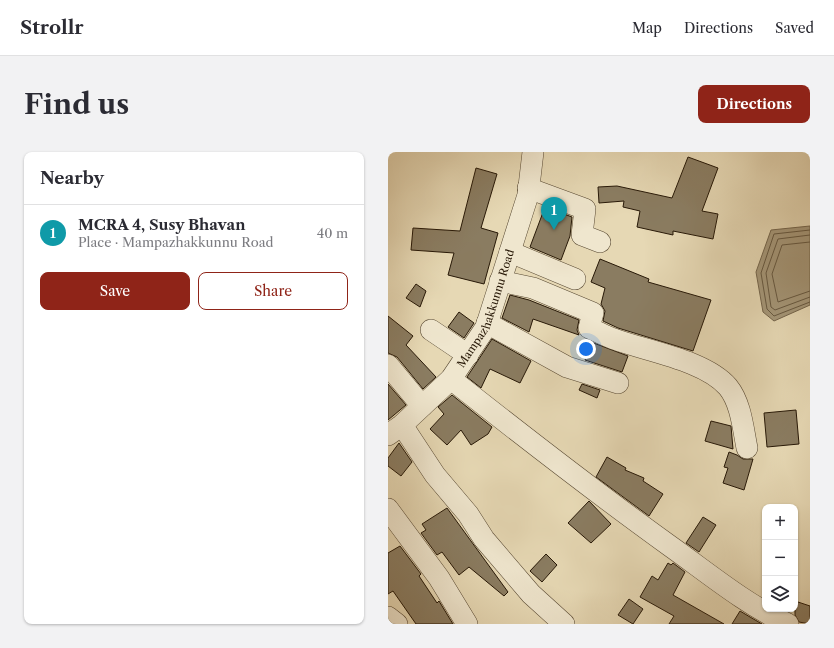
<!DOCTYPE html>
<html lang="en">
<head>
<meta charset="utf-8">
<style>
  :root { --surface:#fff; --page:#f2f2f3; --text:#2b2b33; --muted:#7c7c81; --line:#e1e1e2; --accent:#8f2418 }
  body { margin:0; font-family:"Libre Caslon Text",serif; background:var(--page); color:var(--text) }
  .controls { position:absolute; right:12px; bottom:12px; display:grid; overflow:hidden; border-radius:8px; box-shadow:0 1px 3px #0004 }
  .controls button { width:36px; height:36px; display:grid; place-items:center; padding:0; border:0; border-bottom:1px solid var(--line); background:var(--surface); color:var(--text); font:20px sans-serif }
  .you { position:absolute; left:198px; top:197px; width:14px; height:14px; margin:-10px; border:3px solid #fff; border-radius:50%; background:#1a73e8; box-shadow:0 0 0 6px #1a73e833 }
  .badge { display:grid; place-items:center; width:26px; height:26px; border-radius:50%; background:var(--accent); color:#fff; font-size:13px; font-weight:700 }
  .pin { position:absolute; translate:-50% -33px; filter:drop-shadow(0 1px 2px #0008) }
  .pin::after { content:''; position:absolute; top:21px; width:14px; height:12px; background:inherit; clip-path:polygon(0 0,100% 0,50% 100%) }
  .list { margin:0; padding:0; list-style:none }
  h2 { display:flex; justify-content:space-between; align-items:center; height:52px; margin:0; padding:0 16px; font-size:17px }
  h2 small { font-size:13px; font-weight:400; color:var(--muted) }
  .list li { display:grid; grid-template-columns:26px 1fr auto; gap:12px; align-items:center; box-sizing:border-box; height:56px; padding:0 16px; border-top:1px solid var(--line) }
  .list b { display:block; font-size:15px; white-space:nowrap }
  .list p { margin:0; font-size:13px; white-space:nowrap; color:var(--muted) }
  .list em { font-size:13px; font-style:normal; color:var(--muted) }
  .actions { display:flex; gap:8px; padding:12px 16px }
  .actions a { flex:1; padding:9px 0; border:1px solid var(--accent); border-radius:8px; text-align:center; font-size:14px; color:var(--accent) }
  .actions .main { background:var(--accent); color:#fff }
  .icon { flex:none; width:22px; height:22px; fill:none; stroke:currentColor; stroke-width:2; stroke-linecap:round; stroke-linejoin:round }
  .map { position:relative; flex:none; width:422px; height:472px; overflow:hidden; border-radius:8px }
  header { display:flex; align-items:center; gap:24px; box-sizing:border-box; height:56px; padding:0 20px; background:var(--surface); border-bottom:1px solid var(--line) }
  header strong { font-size:19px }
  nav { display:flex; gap:22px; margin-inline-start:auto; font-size:14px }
  .intro { display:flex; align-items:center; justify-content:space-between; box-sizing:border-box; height:96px; padding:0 24px }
  h1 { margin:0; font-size:28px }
  .button { padding:10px 18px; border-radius:8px; background:var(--accent); color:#fff; font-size:14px; font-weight:700 }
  main { display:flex; gap:24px; padding:0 24px }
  aside { flex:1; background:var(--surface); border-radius:8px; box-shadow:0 1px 3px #0004 }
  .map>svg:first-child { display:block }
  .water { fill:#a59779; stroke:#73644b }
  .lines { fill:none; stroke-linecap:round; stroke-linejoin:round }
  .shore { stroke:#665840; stroke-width:1 }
  .building { fill:#8a7c61; stroke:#271807 }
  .minor-casing { stroke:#574832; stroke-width:22 }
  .minor { stroke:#efe6ce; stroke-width:21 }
  .labels { text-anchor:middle; stroke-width:3; stroke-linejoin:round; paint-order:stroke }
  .street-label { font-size:11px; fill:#271807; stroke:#efe6ce }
</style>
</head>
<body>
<header>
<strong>Strollr</strong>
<nav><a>Map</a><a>Directions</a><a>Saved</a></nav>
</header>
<div class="intro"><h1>Find us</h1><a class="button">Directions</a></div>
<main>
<aside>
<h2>Nearby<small></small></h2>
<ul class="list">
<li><span class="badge" style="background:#0f9aa8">1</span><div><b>MCRA 4, Susy Bhavan</b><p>Place · Mampazhakkunnu Road</p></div><em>40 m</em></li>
</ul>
<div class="actions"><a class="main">Save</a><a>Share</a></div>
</aside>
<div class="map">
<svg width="422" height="472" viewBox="0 0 422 472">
  <rect width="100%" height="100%" fill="#e6d8b4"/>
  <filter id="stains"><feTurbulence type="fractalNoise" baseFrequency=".005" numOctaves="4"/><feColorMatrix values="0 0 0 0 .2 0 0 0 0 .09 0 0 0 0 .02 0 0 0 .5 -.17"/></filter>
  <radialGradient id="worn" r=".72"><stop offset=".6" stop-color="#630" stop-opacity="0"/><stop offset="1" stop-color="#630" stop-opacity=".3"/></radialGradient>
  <!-- water -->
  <path class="water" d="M422 74V153L386 169 375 160 368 120 383 78Z"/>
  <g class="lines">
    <!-- shore -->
    <g class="shore">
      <path d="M422 78 386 82 373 121 379 157 386 164 422 150"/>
      <path d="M422 83 390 87 378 121 383 155 387 158 422 145"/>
      <path d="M422 90 394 93 384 122 390 150 422 139"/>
    </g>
  </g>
  <!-- building -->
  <g class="building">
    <path d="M300 5 330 16 314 59 330 62 325 87 285 79V83L249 75 252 59 235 55 236 49 211 51 210 35 229 34 284 46Z"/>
    <path d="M88 16 109 22 93 76 110 81 96 132 60 123 66 101 23 98 25 76 72 79Z"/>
    <path d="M157 55 184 65 182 84 173 108 142 95Z"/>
    <path d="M212 107 261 127 260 130 323 148 305 199 230 176 215 169 217 159 213 152 217 136 203 130Z"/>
    <path d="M28 132 38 139 32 155 18 146Z"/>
    <path d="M122 143 141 148 191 168 189 178 191 183 145 167 141 180 114 166Z"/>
    <path d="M71 160 86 171 76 186 60 175Z"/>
    <path d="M0 164 25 184 18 193 48 225 35 237 9 205 0 201Z"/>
    <path d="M104 187 143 209 132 231 102 217 93 236 79 225Z"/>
    <path d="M203 190 240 204 234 220 197 208Z"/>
    <path d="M0 232 18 253 0 268Z"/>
    <path d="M194 232 212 238 209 246 191 238Z"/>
    <path d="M64 243 104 275 100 282 83 293 73 278 59 293 42 277 56 262 50 255Z"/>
    <path d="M408 258 411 292 379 295 376 261Z"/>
    <path d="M323 269 343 274 345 297 317 289Z"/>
    <path d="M11 291 24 310 13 324 0 314V306Z"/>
    <path d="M341 300 349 303 355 307H365L356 338 335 331 340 316 336 315Z"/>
    <path d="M219 305 238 316 237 318 256 326 255 329 275 342 261 364 208 325Z"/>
    <path d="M201 349 223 372 203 391 180 371Z"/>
    <path d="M59 356 120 440 116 444 81 415 71 423 54 400 49 403 33 381 38 378 34 372Z"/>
    <path d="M315 365 328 373 311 400 298 391Z"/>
    <path d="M12 394 33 422 31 424 49 451 51 449 65 472H28L5 439 0 442V401Z"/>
    <path d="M158 402 169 413 154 430 142 419Z"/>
    <path d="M280 411 283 413 285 411 297 420 285 443 336 472H281L286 464 252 445 264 424 270 428Z"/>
    <path d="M241 447 255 457 245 472 230 463Z"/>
    <path d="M407 449 422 454V472L411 470 407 463Z"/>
    <path d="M352 459 362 465 374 472H344Z"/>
  </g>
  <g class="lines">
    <!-- minor casing -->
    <g class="minor-casing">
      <g id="minor">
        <path d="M140 36 197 57 194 83 212 90"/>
        <path d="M122 100 187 127"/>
        <path d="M112 129 145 136 205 161 201 176C209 179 217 184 226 187 258 199 317 208 340 235 353 251 355 276 359 296"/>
        <path d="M99 171 179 215 230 231"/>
        <path d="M43 178 80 203"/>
        <path d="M0 213 34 254"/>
        <path d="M63 227C135 284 207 340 282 394 320 421 357 452 400 472"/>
        <path d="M14 273 47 323 80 362 96 387 143 442 176 472"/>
        <path id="s1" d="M0 283 14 273 63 227 98 175 140 43 145 0"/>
        <path d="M0 357 51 426 79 472"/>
        <path d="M0 465 9 472"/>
      </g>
    </g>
    <!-- minor -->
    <use href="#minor" class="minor"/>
  </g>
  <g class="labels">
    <!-- street labels -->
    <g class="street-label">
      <text dy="4" stroke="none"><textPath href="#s1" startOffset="164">Mampazhakkunnu Road</textPath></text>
    </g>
  </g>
  <rect width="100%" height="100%" filter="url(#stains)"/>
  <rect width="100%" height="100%" fill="url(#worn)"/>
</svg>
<div class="controls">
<button>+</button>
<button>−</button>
<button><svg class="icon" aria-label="layers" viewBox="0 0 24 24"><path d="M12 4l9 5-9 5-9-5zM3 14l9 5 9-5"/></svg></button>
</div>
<div class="you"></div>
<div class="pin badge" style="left:166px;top:78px;background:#0f9aa8">1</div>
</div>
</main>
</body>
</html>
